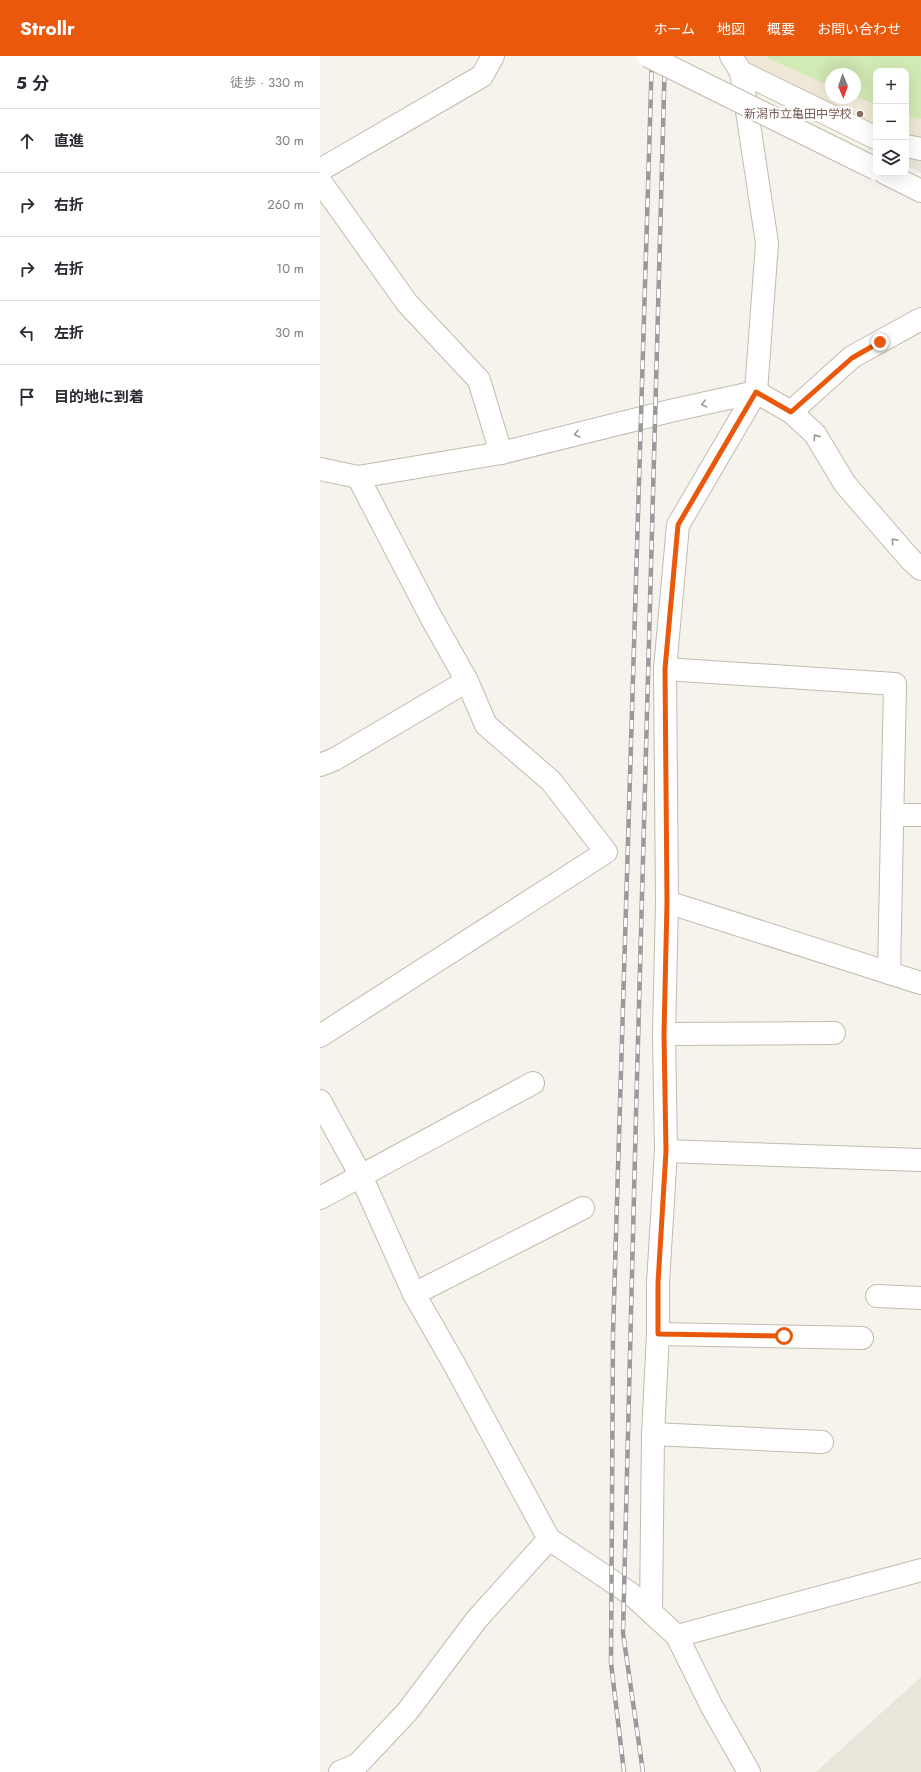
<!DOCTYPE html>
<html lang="ja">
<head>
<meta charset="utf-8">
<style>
  :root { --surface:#fff; --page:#f2f2f3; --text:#2b2b33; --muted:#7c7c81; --line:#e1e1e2; --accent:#ea580c }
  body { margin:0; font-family:Jost,"Noto Sans JP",sans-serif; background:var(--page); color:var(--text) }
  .controls { position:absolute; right:12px; top:12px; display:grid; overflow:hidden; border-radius:8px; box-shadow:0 4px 16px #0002 }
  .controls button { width:36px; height:36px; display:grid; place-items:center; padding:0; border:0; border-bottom:1px solid var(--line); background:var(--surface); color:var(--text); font:20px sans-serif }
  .compass { position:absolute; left:505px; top:12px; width:36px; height:36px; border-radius:50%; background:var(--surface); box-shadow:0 4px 16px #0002; rotate:178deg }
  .stop { position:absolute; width:12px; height:12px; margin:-9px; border:3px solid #ea580c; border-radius:50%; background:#fff }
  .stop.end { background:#ea580c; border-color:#fff; box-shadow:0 1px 4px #0008 }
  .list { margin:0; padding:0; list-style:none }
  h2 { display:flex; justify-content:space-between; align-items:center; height:52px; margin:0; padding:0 16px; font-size:17px }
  h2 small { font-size:13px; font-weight:400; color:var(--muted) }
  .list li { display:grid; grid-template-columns:26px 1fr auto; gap:12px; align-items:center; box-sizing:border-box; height:64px; padding:0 16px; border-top:1px solid var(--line) }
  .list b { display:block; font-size:15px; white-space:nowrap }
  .list em { font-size:13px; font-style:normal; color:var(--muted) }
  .icon { flex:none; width:22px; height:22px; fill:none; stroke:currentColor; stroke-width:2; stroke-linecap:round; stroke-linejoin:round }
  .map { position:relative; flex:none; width:601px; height:1716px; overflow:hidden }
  header { display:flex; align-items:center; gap:24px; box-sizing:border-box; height:56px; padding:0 20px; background:var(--accent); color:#fff }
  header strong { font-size:19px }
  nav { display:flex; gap:22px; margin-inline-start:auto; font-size:14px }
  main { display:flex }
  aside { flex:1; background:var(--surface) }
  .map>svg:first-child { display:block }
  .residential { fill:#eae5da }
  .education { fill:#efe8d6; fill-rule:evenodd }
  .green { fill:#d2eab5 }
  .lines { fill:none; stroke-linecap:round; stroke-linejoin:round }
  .minor-casing { stroke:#c2bbae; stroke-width:24 }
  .minor { stroke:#fff; stroke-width:22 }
  .rail-casing { stroke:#9a9a9a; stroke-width:4.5 }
  .rail { stroke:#fff; stroke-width:3; stroke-dasharray:9; stroke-linecap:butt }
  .minor-bridge-casing { stroke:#c2bbae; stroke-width:24; stroke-linecap:butt }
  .minor-bridge { stroke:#fff; stroke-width:22 }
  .oneway { stroke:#9c9892 }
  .route { stroke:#ea580c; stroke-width:5 }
  .education-dot { fill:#8d6e63; stroke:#fff; stroke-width:1.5 }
  .labels { text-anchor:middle; stroke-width:4; stroke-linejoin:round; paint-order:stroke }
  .education-label { font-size:12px; fill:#785e54; stroke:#fff; text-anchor:end }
</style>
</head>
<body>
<header>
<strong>Strollr</strong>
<nav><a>ホーム</a><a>地図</a><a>概要</a><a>お問い合わせ</a></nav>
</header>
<main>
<aside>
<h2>5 分<small>徒歩 · 330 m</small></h2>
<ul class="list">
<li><svg class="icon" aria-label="ahead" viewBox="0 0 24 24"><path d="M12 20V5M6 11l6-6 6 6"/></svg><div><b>直進</b></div><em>30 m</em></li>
<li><svg class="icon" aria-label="right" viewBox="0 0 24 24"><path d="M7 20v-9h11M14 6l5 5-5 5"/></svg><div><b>右折</b></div><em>260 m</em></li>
<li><svg class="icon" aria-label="right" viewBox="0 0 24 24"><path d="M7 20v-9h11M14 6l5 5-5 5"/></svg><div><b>右折</b></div><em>10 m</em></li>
<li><svg class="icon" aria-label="left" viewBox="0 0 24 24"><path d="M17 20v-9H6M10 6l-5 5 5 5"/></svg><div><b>左折</b></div><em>30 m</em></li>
<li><svg class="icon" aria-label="arrive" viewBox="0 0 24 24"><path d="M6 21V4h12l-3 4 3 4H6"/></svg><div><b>目的地に到着</b></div></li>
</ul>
</aside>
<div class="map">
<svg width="601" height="1716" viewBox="0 0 601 1716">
  <rect width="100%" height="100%" fill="#f6f3ec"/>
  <!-- residential -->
  <g class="residential">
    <path d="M586 96 601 99V117L586 109Z"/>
    <path d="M601 1621V1716H496Z"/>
  </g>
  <!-- education -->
  <path class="education" d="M421 0H601V85L586 82V15H556V73L428 11ZM511 18H535V42H511Z"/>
  <!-- green -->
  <path class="green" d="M447 0H601V63L586 60V15H556V49L535 40V18H511V30L449 3Z"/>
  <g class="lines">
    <!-- minor casing -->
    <g class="minor-casing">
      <g id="minor">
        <path d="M411 0 421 16 556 82"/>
        <path d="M586 90 601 93"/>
        <path d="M0 114 162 20 173 0"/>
        <path d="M565 117 601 135"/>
        <path d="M0 125 87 247 159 324 181 397"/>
        <path d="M471 356 532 301 601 263"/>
        <path d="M0 413 38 421 181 397 350 355 436 336 471 356 495 378 525 428 590 503 601 513"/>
        <path d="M345 613 575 628 569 917"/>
        <path d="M0 709 15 703 147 625"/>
        <path d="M572 759H601"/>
        <path d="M347 846 601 927"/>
        <path d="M344 978 514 977"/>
        <path d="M0 980 286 796 231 725 166 669 147 625 112 563 38 421"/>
        <path d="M0 1045 41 1120 94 1238 133 1306 229 1483 311 1538 357 1580 392 1651 429 1716"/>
        <path d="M346 1095 601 1104"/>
        <path d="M0 1142 213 1027"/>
        <path d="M94 1238 263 1152"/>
        <path d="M557 1240 601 1242"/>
        <path d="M338 1278 542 1282"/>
        <path d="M333 1378 502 1386"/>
        <path d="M331 1556 333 1378 338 1278V1227L346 1095 344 978 347 846 345 613 358 469 436 336 447 187 421 16"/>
        <path d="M357 1580 601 1514"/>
        <path d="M20 1716 37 1709 87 1656 157 1563 229 1483"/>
      </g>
    </g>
    <!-- minor -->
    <use href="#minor" class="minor"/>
    <!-- rail casing -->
    <g class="rail-casing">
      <g id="rail">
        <path d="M304 1716 291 1607 293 1277 332 0"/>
        <path d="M323 1716 303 1577 316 1059 345 0"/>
      </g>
    </g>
    <!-- rail -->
    <use href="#rail" class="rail"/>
    <!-- minor-bridge casing -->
    <g class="minor-bridge-casing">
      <path id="minor-bridge" d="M328 0 556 113"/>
    </g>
    <!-- minor-bridge -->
    <use href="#minor-bridge" class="minor-bridge"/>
  </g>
  <!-- one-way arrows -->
  <defs><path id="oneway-chevron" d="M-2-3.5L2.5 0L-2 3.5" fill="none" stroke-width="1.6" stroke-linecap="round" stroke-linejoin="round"/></defs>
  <g class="oneway">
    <use href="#oneway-chevron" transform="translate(384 348) rotate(168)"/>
    <use href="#oneway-chevron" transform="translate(257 378) rotate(166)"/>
    <use href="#oneway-chevron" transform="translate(496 381) rotate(-125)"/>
    <use href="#oneway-chevron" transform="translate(574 485) rotate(-131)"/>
  </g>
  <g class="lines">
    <!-- route -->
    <path class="route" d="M464 1280 338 1278V1227L346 1095 344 978 347 846 345 613 358 469 436 336 471 356 532 302 560 286"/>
  </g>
  <!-- markers -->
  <circle class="education-dot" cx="540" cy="58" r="4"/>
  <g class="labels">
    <!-- education labels -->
    <g class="education-label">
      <text x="532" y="62">新潟市立亀田中学校</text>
    </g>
  </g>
</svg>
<div class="controls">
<button>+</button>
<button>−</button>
<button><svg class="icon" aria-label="layers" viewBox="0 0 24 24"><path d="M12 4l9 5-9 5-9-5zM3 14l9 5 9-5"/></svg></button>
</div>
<svg class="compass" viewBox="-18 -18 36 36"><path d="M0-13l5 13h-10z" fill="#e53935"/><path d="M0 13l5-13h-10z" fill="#7c7c81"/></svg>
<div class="stop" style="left:464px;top:1280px"></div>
<div class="stop end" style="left:560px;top:286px"></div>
</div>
</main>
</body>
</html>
